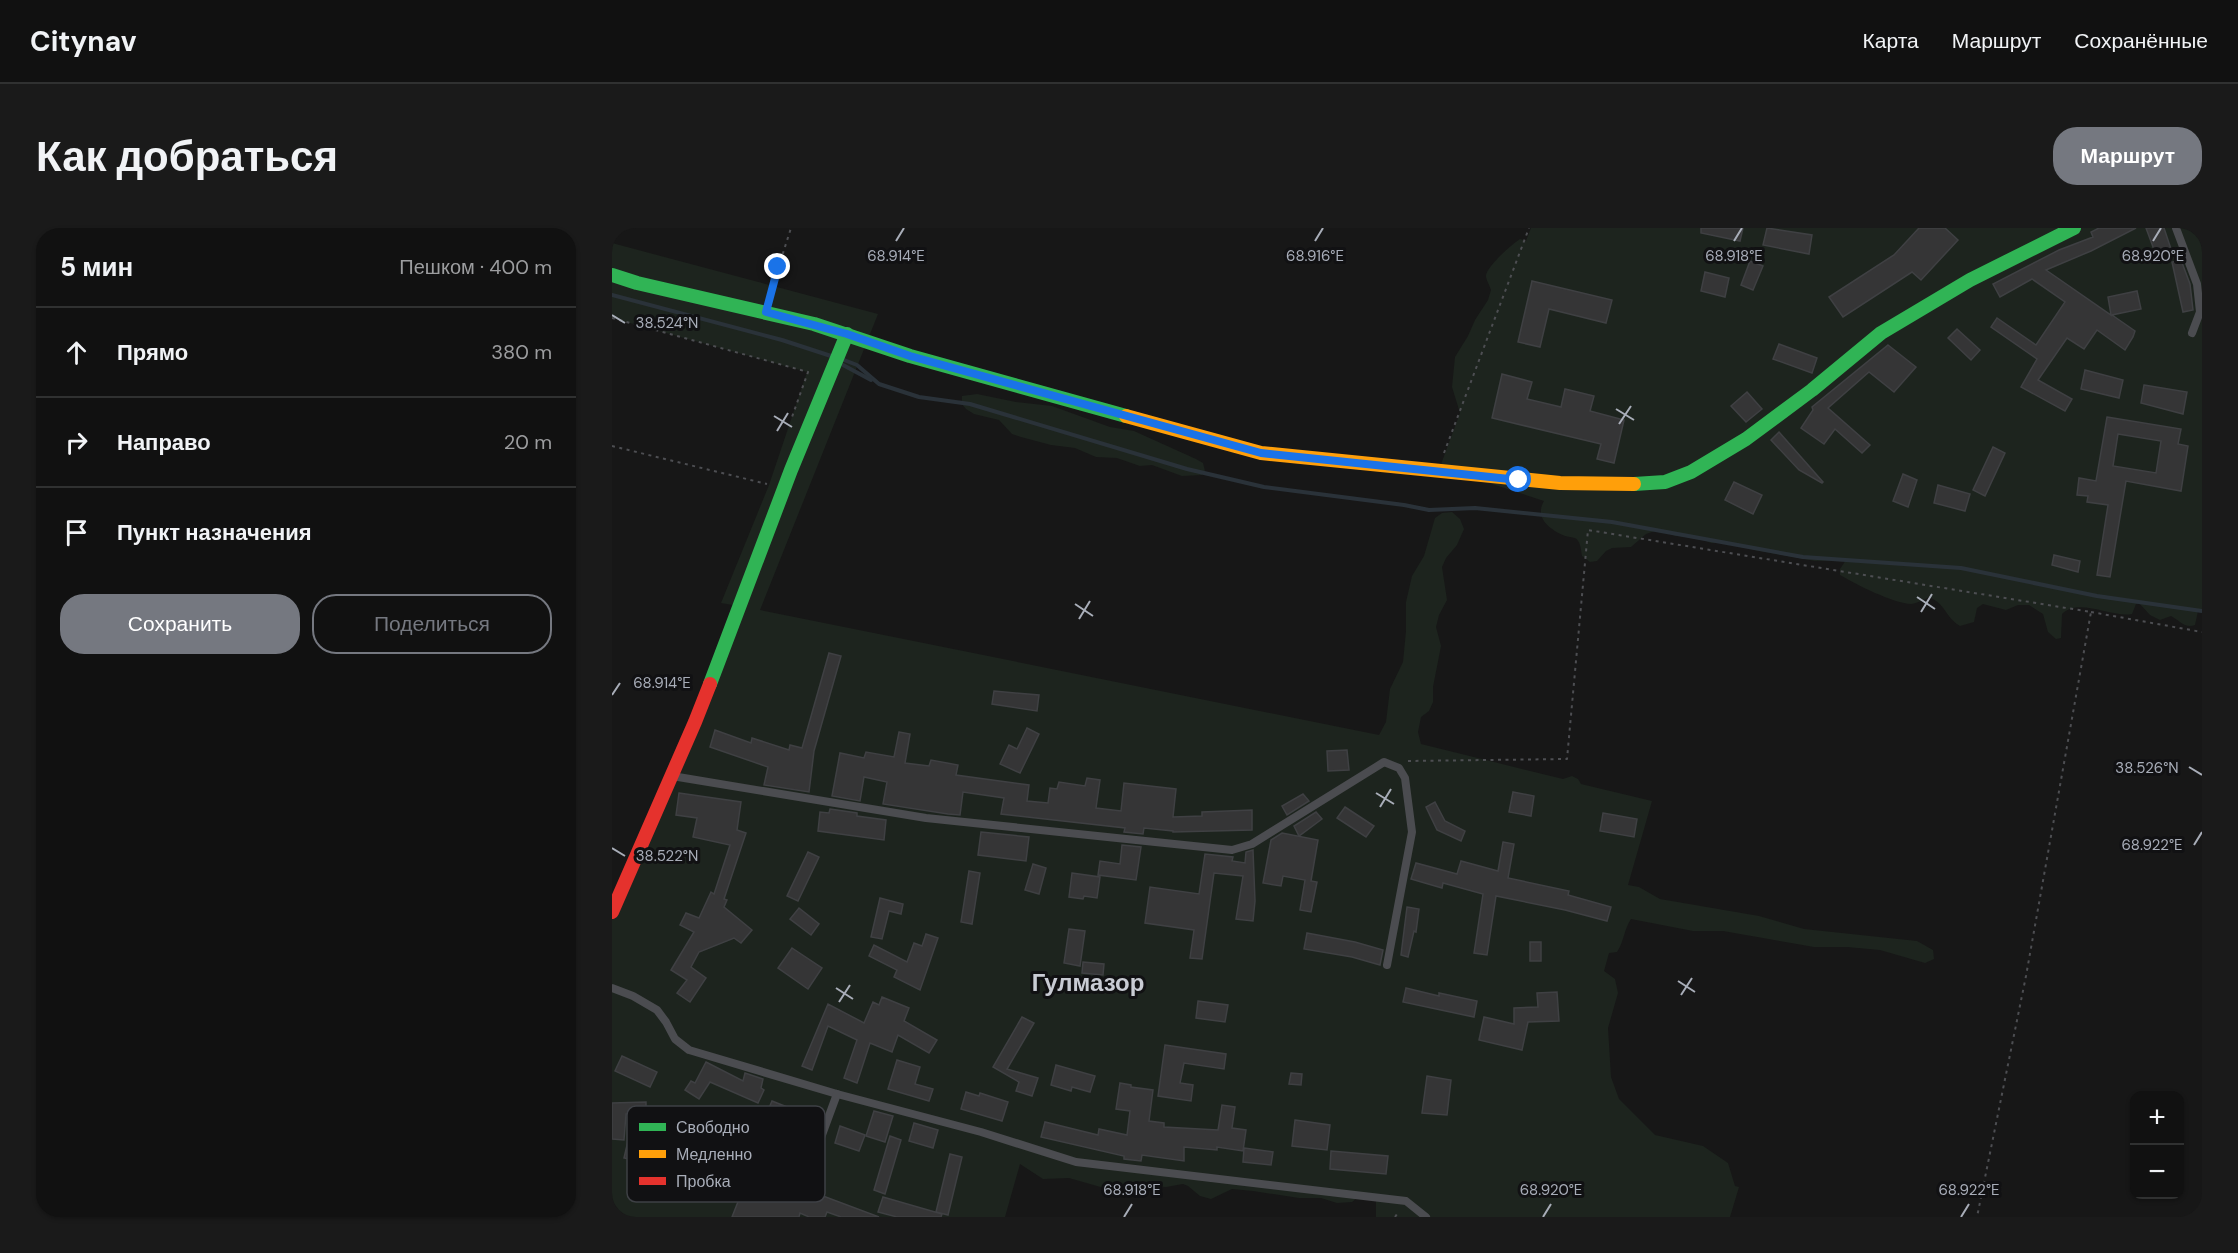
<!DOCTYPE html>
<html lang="ru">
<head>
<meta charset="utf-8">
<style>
  :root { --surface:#111; --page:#1a1a1a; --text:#f1f3f6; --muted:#9c9d9f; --line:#303131; --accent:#757880 }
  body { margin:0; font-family:"DM Sans",sans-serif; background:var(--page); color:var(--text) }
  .controls { position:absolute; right:18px; bottom:18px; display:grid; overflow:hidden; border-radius:12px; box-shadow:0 2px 4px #0004 }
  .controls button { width:54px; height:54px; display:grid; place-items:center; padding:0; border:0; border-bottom:2px solid var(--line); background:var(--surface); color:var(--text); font:30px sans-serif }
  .stop { position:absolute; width:18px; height:18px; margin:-14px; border:4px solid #1a73e8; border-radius:50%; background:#fff }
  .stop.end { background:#1a73e8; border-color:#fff; box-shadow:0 2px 6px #0008 }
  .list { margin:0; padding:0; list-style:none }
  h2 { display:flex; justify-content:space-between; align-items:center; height:78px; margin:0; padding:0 24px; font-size:26px }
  h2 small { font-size:20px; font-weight:400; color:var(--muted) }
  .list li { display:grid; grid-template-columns:39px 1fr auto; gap:18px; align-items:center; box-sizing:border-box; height:90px; padding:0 24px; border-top:2px solid var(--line) }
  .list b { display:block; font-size:22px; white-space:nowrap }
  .list em { font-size:20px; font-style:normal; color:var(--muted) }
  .actions { display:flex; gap:12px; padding:18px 24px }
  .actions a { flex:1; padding:14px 0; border:2px solid var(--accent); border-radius:24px; text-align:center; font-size:21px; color:var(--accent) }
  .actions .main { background:var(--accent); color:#fff }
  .icon { flex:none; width:33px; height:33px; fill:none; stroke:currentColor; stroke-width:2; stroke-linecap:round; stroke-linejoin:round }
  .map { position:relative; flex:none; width:1590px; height:989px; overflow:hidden; border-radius:24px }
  header { display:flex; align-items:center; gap:36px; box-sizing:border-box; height:84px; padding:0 30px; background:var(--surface); border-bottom:2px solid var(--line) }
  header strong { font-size:28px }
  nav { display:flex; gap:33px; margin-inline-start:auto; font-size:21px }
  .intro { display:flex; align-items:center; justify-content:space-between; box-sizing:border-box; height:144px; padding:0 36px }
  h1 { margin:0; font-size:42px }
  .button { padding:15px 27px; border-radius:24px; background:var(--accent); color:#fff; font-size:21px; font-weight:700 }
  main { display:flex; gap:36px; padding:0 36px }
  aside { flex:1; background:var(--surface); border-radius:24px; box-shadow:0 2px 4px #0004 }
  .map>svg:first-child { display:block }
  .green { fill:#1d241e }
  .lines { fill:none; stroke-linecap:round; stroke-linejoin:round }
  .stream { stroke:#2a3239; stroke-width:4 }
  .building { fill:#353536; stroke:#3f4043; stroke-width:1.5; fill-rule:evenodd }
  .path { stroke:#4d4e52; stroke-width:2; stroke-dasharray:3 4.5; stroke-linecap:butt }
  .lane { stroke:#4b4c50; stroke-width:8 }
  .fast { stroke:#30b455; stroke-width:14 }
  .slow { stroke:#ff9f0a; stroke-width:14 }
  .jam { stroke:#e5322d; stroke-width:14 }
  .route { stroke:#1a73e8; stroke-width:8 }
  .ticks { fill:none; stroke:#a8adb8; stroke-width:2 }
  .labels { text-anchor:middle; stroke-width:6; stroke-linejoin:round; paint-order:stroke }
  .quarter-label { font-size:24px; font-weight:bold; fill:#c9ccd4; stroke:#111113 }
  .key { fill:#111113; stroke:#3e4045; stroke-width:1.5 }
  .key-label { font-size:16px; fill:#a8adb8 }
  .ticks-label { font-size:15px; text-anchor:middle; fill:#a8adb8; stroke:#111113; stroke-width:6; stroke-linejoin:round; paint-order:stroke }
</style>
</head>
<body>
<header>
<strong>Citynav</strong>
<nav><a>Карта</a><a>Маршрут</a><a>Сохранённые</a></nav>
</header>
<div class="intro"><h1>Как добраться</h1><a class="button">Маршрут</a></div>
<main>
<aside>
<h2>5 мин<small>Пешком · 400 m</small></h2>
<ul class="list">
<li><svg class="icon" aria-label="ahead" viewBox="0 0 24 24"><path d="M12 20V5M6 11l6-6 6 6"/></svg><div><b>Прямо</b></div><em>380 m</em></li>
<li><svg class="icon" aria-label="right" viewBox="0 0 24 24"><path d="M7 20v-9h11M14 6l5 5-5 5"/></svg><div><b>Направо</b></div><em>20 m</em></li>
<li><svg class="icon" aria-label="arrive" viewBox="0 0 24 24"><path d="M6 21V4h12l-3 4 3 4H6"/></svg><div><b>Пункт назначения</b></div></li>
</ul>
<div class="actions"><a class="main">Сохранить</a><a>Поделиться</a></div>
</aside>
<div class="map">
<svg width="1590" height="989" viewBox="0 0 1590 989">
  <rect width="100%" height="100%" fill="#171717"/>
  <!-- green -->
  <g class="green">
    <path d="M919 0H1590V384L1586 383 1583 397C1573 401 1567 392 1559 388L1548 392 1538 387 1527 375 1524 376 1520 386C1500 390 1467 369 1450 386L1449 410 1444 411 1436 404 1431 386 1417 377H1406L1394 382 1371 376 1365 380 1362 394 1348 398C1333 389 1334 376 1317 369 1312 372 1305 375 1299 376 1283 376 1243 356 1228 347V341L1234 332 1203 333 1142 322 1115 315H1099L1086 310 1064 308 1046 302 1034 306 1019 319 1000 320 994 323 985 333 978 334 970 328C969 323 969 313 963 310 960 309 956 309 953 308 938 302 922 290 932 273L828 239 848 185 840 159 843 129 856 108 863 92 876 72 879 62C878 58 874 52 874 48 874 39 900 16 908 11L914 13Z"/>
    <path d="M0 15 266 86 148 382 767 507 774 494 778 461 791 434 794 403V374L800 348 812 328 823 290 830 285 840 284 848 291 852 301 845 317 834 330 830 339 835 372 827 387 824 399 829 418 821 459V474L817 483 809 489 806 504 809 516 951 551 960 548 966 551 969 556 1040 573 1016 657 1027 659 1048 671 1147 688 1192 701 1305 713 1321 722 1322 731 1313 735 1268 722 1235 719H1202L1111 703H1081L1019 691C1012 701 1012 714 1005 724L997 725 992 743 1003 751 1006 765 996 800 999 849 1007 871 1043 907 1091 918 1116 935 1123 958 1127 959 1118 989H764V972L745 970 740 974 725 975 709 970H687L641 963 620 961 599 971 588 968 576 958 571 956 554 959 537 958 499 962 457 950 431 951 408 936 393 989H0V684L127 378 109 375 157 257 195 144 0 90Z"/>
    <path d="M365 166 404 174 440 178 498 199 522 203 584 231 591 235 593 243 590 247 570 248 540 237 528 238 505 230 484 229 463 220 439 217 409 209 400 206 387 192 362 186 354 181 350 176V168Z"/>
  </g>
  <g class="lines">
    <!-- stream -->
    <g class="stream">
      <path d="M0 67 170 112 219 128"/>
      <path d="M232 132 245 137 267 156 307 169 358 176 575 241 652 259 792 277 817 282 863 280 1000 294 1191 329 1349 340 1485 368 1590 383"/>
      <path d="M231 137 259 152"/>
    </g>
  </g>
  <!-- building -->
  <g class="building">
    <path d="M1089 0H1131L1128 13 1089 5Z"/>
    <path d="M1155 0 1200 7 1197 26 1151 17Z"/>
    <path d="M1307 0H1333L1346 12 1309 52 1300 44 1231 89 1217 69 1282 27Z"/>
    <path d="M1487 0H1524L1479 23 1434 42 1499 87 1496 69 1525 63 1529 81 1500 87 1523 103 1521 109 1513 122 1485 102 1472 121 1455 110 1426 152 1460 171 1453 183 1409 159 1425 131 1379 99 1385 90 1424 117 1453 74 1420 51 1388 69 1381 56 1447 22 1481 9 1479 4Z"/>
    <path d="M1534 0H1552L1559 21 1544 27Z"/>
    <path d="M1569 32 1578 56 1581 82 1571 84 1560 34Z"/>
    <path d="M1138 33 1151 38 1141 62 1129 57Z"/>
    <path d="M1093 44 1117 50 1113 69 1089 63Z"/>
    <path d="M920 53 1000 72 994 95 937 81 928 119 906 114Z"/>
    <path d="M1345 101 1368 122 1359 132 1336 110Z"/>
    <path d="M1167 116 1205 130 1200 145 1161 131Z"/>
    <path d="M1276 117 1304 139 1282 164 1257 144 1216 180 1258 217 1250 225 1223 201 1212 216 1189 200 1201 182 1200 179Z"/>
    <path d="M1473 142 1511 152 1507 170 1469 161Z"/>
    <path d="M890 146 920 154 915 171 949 179 953 161 982 168 978 183 1012 192 1002 235 985 231 989 216 880 190Z"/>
    <path d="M1532 157 1575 164 1571 186 1529 175Z"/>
    <path d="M1135 164 1150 181 1134 194 1119 178Z"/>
    <path d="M1495 189 1569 201 1566 216 1576 218 1569 263 1514 253 1498 349 1485 347 1496 277 1475 274 1476 268 1465 267 1467 250 1484 253ZM1506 206 1549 213 1544 245 1501 238Z"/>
    <path d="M1167 204 1211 254 1210 255 1187 242 1159 212Z"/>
    <path d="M1381 219 1393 225 1373 268 1361 262Z"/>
    <path d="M1291 246 1305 252 1296 279 1281 273Z"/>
    <path d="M1122 254 1150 267 1141 286 1113 272Z"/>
    <path d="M1326 257 1358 266 1353 283 1322 275Z"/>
    <path d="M1442 327 1468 333 1466 344 1440 337Z"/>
    <path d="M217 425 229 428 202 523 197 564 152 557 156 539 98 519 103 502 139 515 140 510 177 522 178 517 190 520Z"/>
    <path d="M382 463 427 467 425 483 380 476Z"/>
    <path d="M415 500 427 506 408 545 388 536 397 517 405 521Z"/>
    <path d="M287 504 298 506 293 535 317 538 319 532 346 537 344 547 417 557 415 573 436 575 438 560 445 561 447 554 473 558 475 550 488 552 484 580 509 583 512 555 564 561 561 589 590 588V584L640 582V602L561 604V603L532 600 531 606 512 604 513 600 389 586 392 570 351 564 348 587 336 586 271 576 275 554 252 549 248 573 220 568 228 525 252 530 254 524 282 529Z"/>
    <path d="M735 522 737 542 716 543 715 523Z"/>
    <path d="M901 564 922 568 919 588 897 584Z"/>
    <path d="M67 565 129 574 125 602 134 605 112 671 115 672 112 679 140 702 129 715 122 710 87 724 79 739 94 750 78 774 65 765 75 752 59 742 82 704 68 697 74 685 87 690 99 664 102 666 118 617 81 609 85 590 64 587Z"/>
    <path d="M691 566 697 573 675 587 670 578Z"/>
    <path d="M823 574 833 593 853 603 849 613 825 602 814 579Z"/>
    <path d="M733 579 762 598 754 609 725 590Z"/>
    <path d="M218 581 245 585V588L274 592 272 612 206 603 208 584 217 585Z"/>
    <path d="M704 584 710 591 687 608 682 598Z"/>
    <path d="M991 585 1025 591 1022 609 988 603Z"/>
    <path d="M369 604 417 609 414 633 366 627Z"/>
    <path d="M670 605 706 612 699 653 705 654 699 684 688 682 693 652 671 648 669 658 651 655 659 612Z"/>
    <path d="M891 614 902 616 896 650 957 663 956 667 999 679 995 693 953 682 884 668 875 727 862 725 871 666 831 655 830 660 799 651 804 635 845 646 849 633 886 643Z"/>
    <path d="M510 617 529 619 524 652 486 647 488 633 508 636Z"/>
    <path d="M641 622 643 673 641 693 624 691 631 648 602 645 590 731 578 730 582 702 533 695 538 659 587 666 593 626 621 629 620 633 633 635 634 624Z"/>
    <path d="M196 624 207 629 186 673 175 668Z"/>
    <path d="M421 636 434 640 427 666 413 662Z"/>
    <path d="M357 643 368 645 360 696 349 694Z"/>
    <path d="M460 645 488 649 485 670 472 668 471 671 457 669Z"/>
    <path d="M268 670 291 676 289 686 277 683 270 711 259 709Z"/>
    <path d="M795 679 807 681 804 704 802 703 796 729 789 727Z"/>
    <path d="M187 680 207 696 199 707 178 691Z"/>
    <path d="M457 701 473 703 468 738 452 735Z"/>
    <path d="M695 705 743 714 771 722 768 737 740 729 692 721Z"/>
    <path d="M314 706 326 710 308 762 282 749 285 742 257 728 262 717 295 734 302 715 310 718Z"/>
    <rect x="918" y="714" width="11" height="19"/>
    <path d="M180 720 210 740 196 761 166 740Z"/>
    <path d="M471 734 492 736 491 747 470 745Z"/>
    <path d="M794 760 827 768V765L865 773 862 789 791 774Z"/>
    <path d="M945 764 947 793 916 794 910 822 867 812 872 789 902 796V780L926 779 925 765Z"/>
    <path d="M270 769 297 780 292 793 325 812 317 825 286 807 280 824 258 815 245 855 232 850 245 812 216 798 200 842 190 838 216 776 252 795 261 774 267 777Z"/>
    <path d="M586 773 616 777 613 794 584 790Z"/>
    <path d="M410 789 422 795 395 841 426 850 420 868 404 863 407 854 381 839Z"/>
    <path d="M553 817 614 826 612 841 572 835 568 855 581 857 579 873 546 868Z"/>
    <path d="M10 828 45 844 38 859 3 843Z"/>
    <path d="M285 832 308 839 303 856 321 861 317 873 276 861Z"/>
    <path d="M94 834 131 853 133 845 151 851 149 860 152 862 146 875 98 854 87 871 73 862 79 853 83 855Z"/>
    <path d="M444 837 483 848 478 864 460 859 459 863 439 857Z"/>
    <path d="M679 845 690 846 689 857 677 856Z"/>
    <path d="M815 848 839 852 835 887 810 885Z"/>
    <path d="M508 855 519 857V859L541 862 537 893 552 895V899L606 902 610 877 623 879 620 900 634 902 631 923 605 919V922L572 919V933L530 927 529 933 512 931V928L429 909 433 894 486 907 487 901 515 907 518 883 504 881Z"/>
    <path d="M354 864 367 868 368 865 396 874 390 893 349 881Z"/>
    <path d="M160 873 208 892 202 907 183 899 180 905 151 894Z"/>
    <path d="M34 874V886H14L12 912 0 911V875Z"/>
    <path d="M262 883 281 888 273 914 254 908Z"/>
    <path d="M683 892 718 897 715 922 680 918Z"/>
    <path d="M302 895 326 902 321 920 297 913Z"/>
    <path d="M228 898 253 907 247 923 223 915Z"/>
    <path d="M278 908 289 912 273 966 262 962Z"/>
    <path d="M16 913 39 919 35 935 12 930Z"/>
    <path d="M632 920 661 924 659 937 631 934Z"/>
    <path d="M719 923 776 928 774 946 718 941Z"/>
    <path d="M338 926 350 929 336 987 324 984Z"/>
    <path d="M135 951 175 966 179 956 267 989H229L215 984 213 989H197L188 985 187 989H120Z"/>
    <path d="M271 969 330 986 329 989H285L266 984Z"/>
  </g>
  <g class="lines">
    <!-- path -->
    <g class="path">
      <path d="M157 69 179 0"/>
      <path d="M0 90 196 144 180 189"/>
      <path d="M0 218 155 256"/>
      <path d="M832 225 917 0"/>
      <path d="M1479 384 1590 404"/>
      <path d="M796 533 955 531 976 302 1479 384 1414 748 1365 989"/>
      <path d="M783 989 787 983"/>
    </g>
    <!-- lane -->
    <g class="lane">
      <path d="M1564 0 1585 56 1588 84 1580 105"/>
      <path d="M60 548 314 590 620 622 640 616 772 534 787 540 793 550 800 604 775 737"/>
      <path d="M0 760 21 768 45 782 54 794 63 811 77 822 225 866 369 904 464 934 794 973 814 989"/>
      <path d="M193 953 225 866"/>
    </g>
    <!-- fast -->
    <g class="fast">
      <path d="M0 47 25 55 202 96 298 128 514 188"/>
      <path d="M1022 256 1053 254 1079 244 1134 211 1200 162 1269 105 1358 52 1462 0"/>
      <path d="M98 456 179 242 235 106"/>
    </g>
    <!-- slow -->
    <path class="slow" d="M514 188 649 225 948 255 1022 256"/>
    <!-- jam -->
    <path class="jam" d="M0 684 83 494 98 456"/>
  </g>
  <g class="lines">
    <!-- route -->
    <path class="route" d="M166 39 154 84 235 106 298 128 649 225 907 252"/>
  </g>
  <!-- ticks -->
  <path class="ticks" d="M284 13 292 0M703 13 711 0M1122 13 1130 0M1541 13 1549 0M0 87 13 95M1004 181 1022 192M162 188 180 199M1007 196 1019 178M165 203 176 185M1305 369 1323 381M463 376 481 388M1309 384 1320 366M467 391 478 373M0 467 8 455M1577 539 1590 547M764 565 782 576M768 579 779 561M1582 617 1590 604M0 620 13 628M1066 753 1083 764M224 760 241 771M1069 767 1080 750M227 774 238 757M512 989 520 976M931 989 939 976M1349 989 1357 976"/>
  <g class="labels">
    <!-- quarter labels -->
    <g class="quarter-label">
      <text x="476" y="763">Гулмазор</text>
    </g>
  </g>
  <!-- legend -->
  <rect x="15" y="878" width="198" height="96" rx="9" class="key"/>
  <rect x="27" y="895" width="27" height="8" fill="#30b455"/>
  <rect x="27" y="922" width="27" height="8" fill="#ff9f0a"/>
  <rect x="27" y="949" width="27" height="8" fill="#e5322d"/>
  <g class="key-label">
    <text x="64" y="905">Свободно</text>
    <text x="64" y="932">Медленно</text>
    <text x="64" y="959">Пробка</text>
  </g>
  <g class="ticks-label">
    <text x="1541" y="33">68.920°E</text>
    <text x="284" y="33">68.914°E</text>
    <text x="703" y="33">68.916°E</text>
    <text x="1122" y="33">68.918°E</text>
    <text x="55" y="100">38.524°N</text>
    <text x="50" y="460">68.914°E</text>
    <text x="1535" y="545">38.526°N</text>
    <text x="1540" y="622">68.922°E</text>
    <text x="55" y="633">38.522°N</text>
    <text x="520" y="967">68.918°E</text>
    <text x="939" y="967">68.920°E</text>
    <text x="1357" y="967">68.922°E</text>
  </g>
</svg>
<div class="controls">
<button>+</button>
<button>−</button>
</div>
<div class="stop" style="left:907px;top:252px"></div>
<div class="stop end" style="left:166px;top:39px"></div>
</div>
</main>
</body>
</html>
